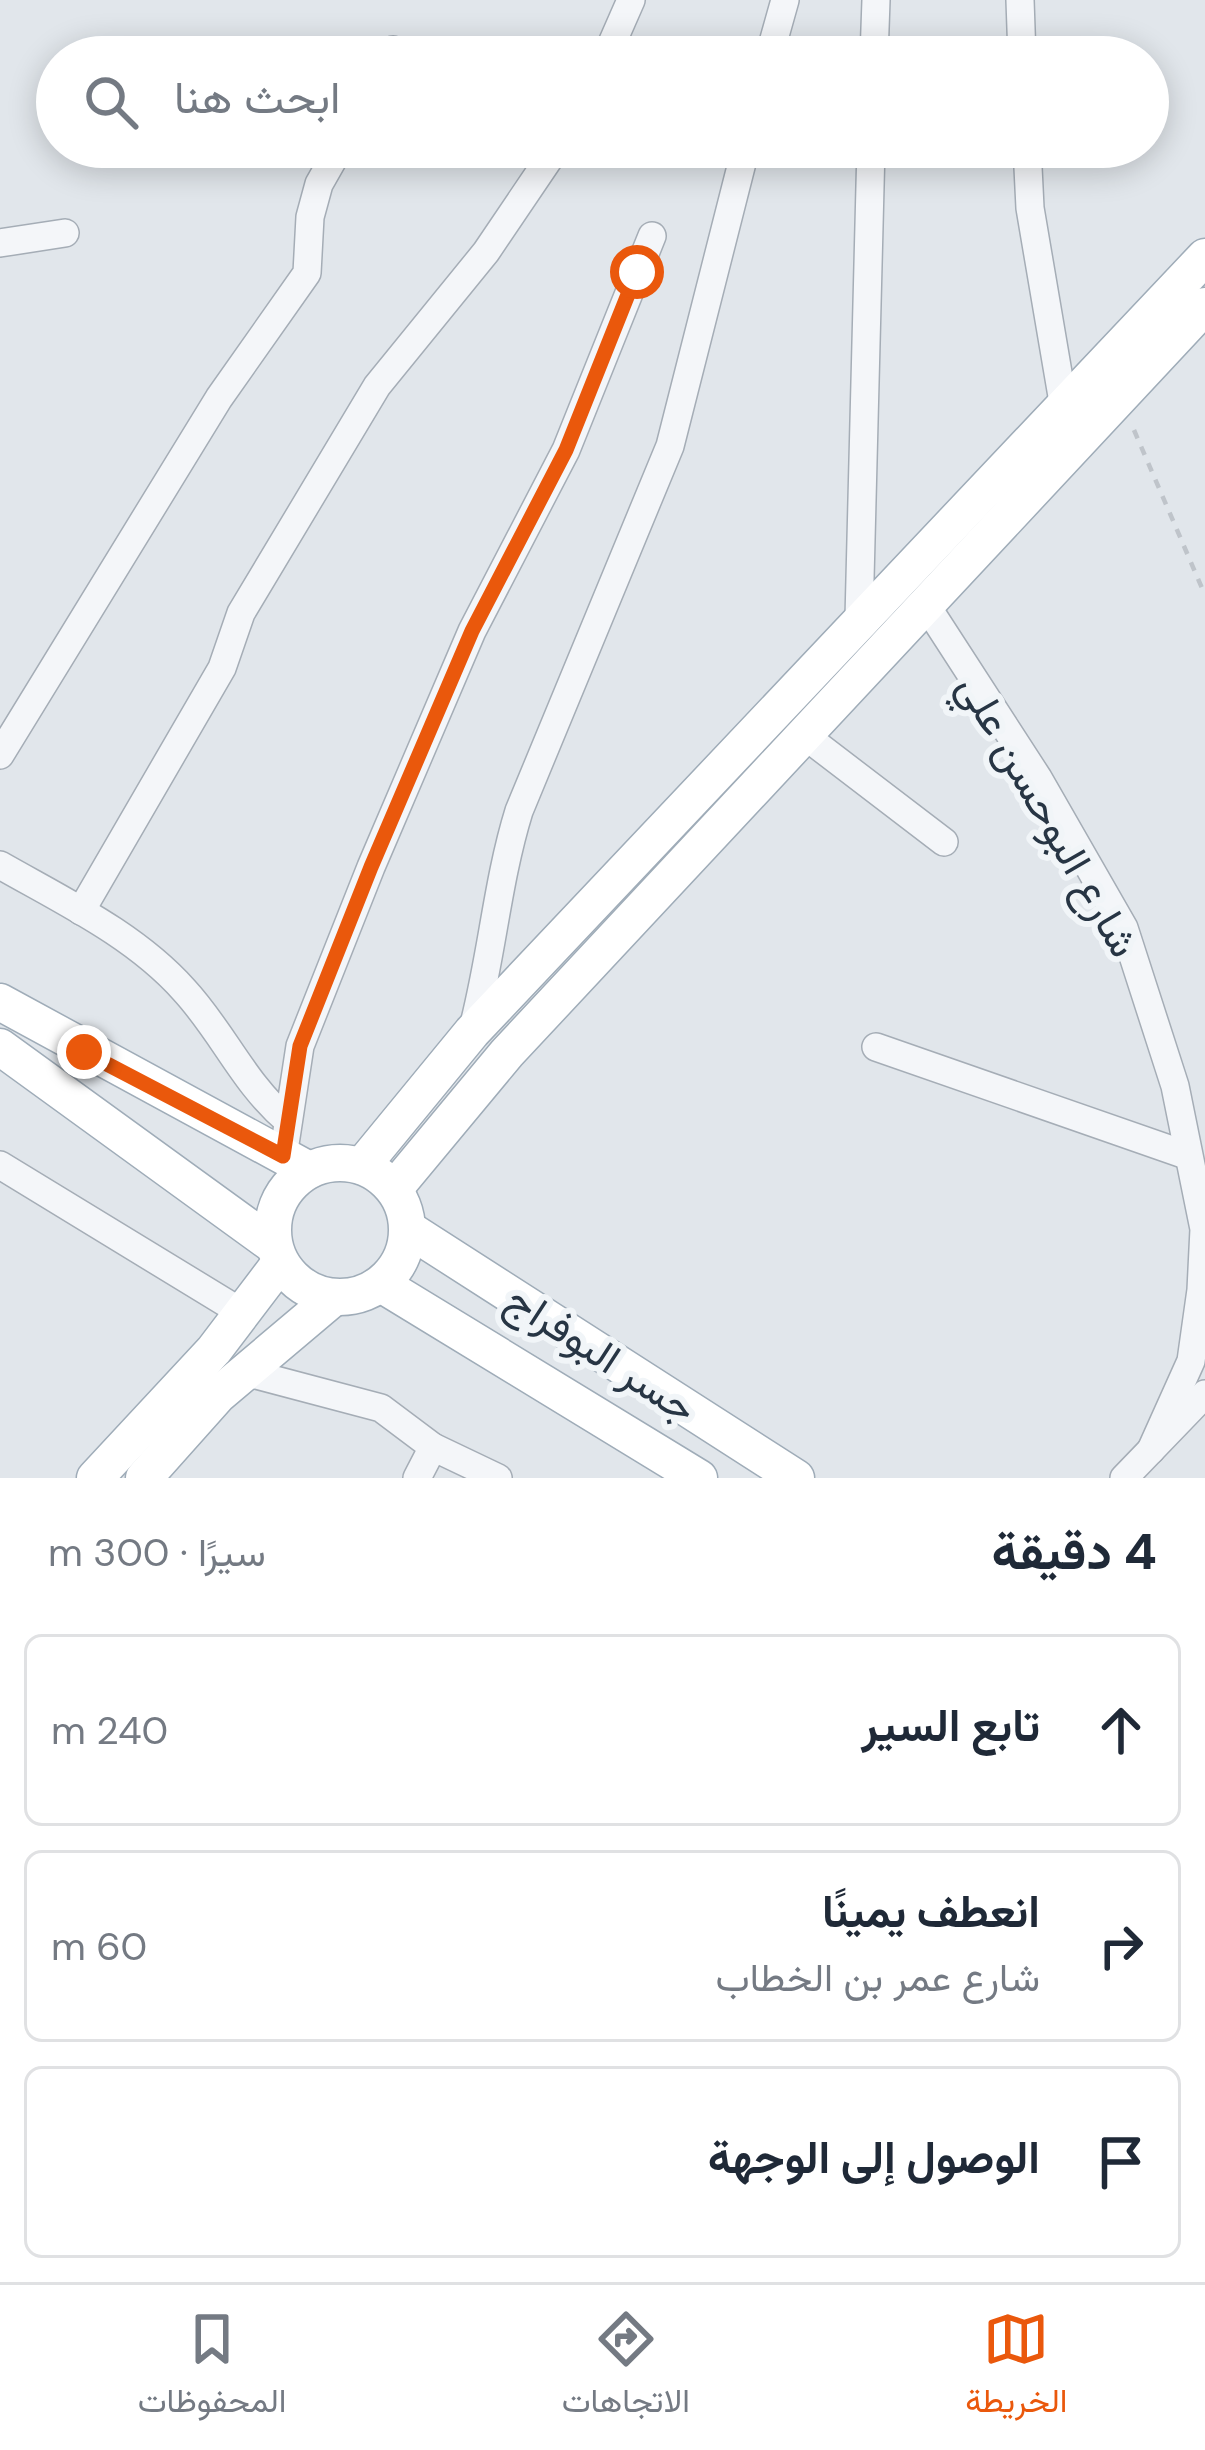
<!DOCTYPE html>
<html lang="ar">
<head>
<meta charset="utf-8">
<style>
  :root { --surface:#fff; --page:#f2f2f3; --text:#1f2937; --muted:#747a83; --line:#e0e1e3; --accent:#ea580c }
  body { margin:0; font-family:"DM Sans",Vazirmatn,sans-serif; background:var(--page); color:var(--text); direction:rtl }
  .stop { position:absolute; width:36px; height:36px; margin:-27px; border:9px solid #ea580c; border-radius:50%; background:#fff }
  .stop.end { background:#ea580c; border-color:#fff; box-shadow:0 3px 12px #0008 }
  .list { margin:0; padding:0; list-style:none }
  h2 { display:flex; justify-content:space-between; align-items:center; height:156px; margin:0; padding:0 48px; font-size:51px }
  h2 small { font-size:39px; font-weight:400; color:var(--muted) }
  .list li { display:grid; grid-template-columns:78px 1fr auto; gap:36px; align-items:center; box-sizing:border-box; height:192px; margin:0 24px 24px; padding:0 24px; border:3px solid var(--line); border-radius:18px }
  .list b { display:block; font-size:45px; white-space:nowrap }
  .list p { margin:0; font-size:39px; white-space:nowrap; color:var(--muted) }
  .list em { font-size:39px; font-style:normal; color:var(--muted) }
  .icon { flex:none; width:66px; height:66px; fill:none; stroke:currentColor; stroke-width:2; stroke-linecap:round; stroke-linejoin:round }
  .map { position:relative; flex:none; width:1205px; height:1478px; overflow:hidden; direction:ltr }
  .search { position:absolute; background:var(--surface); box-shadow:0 6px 30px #0003; left:36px; right:36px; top:36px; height:132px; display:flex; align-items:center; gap:30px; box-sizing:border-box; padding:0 42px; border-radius:66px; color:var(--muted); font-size:45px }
  .sheet { height:804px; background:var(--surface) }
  nav { display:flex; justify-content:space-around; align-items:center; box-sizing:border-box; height:168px; border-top:3px solid var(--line); background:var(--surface); font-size:33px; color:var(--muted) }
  nav a { display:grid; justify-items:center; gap:6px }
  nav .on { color:var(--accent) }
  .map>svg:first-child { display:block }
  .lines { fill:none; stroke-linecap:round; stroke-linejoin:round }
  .minor-casing { stroke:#a5adb6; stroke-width:30 }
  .major-casing { stroke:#9facb8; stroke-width:39 }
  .path { stroke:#bfc4ca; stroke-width:4.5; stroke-dasharray:9 9; stroke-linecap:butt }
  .minor { stroke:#f4f6f9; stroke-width:27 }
  .major { stroke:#fff; stroke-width:36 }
  .route { stroke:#ea580c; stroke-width:15 }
  .labels { text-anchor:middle; stroke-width:12; stroke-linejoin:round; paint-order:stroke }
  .street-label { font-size:42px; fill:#273544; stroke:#f1f5f8 }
</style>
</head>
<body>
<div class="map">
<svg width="1205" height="1478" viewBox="0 0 1205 1478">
  <rect width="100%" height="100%" fill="#e1e6eb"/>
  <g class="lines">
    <!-- minor casing -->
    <g class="minor-casing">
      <g id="minor">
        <path d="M1020 0 1022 57"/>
        <path d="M389 57 393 50"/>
        <path d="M606 57 631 0"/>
        <path d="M769 57 785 0"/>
        <path d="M874 57 876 0"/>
        <path d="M1027 147 1030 208 1064 408"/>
        <path d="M0 243 65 233"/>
        <path d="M926 605 1038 778 1124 928 1175 1086 1204 1229 1201 1290 1191 1361 1151 1450"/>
        <path d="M859 618 871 147"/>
        <path d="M804 735 944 842"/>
        <path d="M0 755 219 398 307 273 310 217 319 184 340 147"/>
        <path d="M0 865C63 901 135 935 184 990 223 1032 243 1083 288 1121"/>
        <path d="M81 911 222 668 241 613 377 386 486 252 557 147"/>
        <path d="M473 1028C492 956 497 882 519 811L670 446 746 147"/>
        <path d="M876 1047 1186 1155"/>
        <path d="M283 1157 300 1046 371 867 472 631 566 450 652 236"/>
        <path d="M0 1165 241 1312"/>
        <path d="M245 1372 381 1408 433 1447 498 1478"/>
        <path d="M417 1478 433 1447"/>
        <path d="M1124 1478 1205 1394"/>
      </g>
    </g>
    <!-- major casing -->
    <g class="major-casing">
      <g id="major">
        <path d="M0 1002 309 1170"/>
        <path d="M0 1047 273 1245"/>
        <circle cx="340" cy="1230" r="67"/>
        <path d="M362 1166 472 1032 1205 257"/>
        <path d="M394 1189 507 1053 1205 306"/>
        <path d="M408 1229 796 1478"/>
        <path d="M381 1284 699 1478"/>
        <path d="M95 1478 214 1350 280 1263"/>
        <path d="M144 1478 218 1395 333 1298"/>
      </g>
    </g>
    <!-- path -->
    <path class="path" d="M1134 430 1205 595"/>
    <!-- minor -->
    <use href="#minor" class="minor"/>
    <!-- major -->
    <use href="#major" class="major"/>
  </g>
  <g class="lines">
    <!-- route -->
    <path class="route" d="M84 1052 283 1156 300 1046 371 867 472 631 566 450 637 272"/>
  </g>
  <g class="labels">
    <!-- street labels -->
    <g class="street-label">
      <text transform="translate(1049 815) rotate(60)" y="15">شارع البوحسن علي</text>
      <text transform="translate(602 1353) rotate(33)" y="15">جسر البوفراج</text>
    </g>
  </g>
</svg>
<div class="stop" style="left:637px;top:272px"></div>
<div class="stop end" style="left:84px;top:1052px"></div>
<div class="search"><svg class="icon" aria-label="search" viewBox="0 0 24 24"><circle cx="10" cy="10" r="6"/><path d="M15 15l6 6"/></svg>ابحث هنا</div>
</div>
<section class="sheet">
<h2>4 دقيقة<small>سيرًا · 300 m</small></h2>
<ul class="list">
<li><svg class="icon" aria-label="ahead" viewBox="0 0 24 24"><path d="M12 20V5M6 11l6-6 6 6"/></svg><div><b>تابع السير</b></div><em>240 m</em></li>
<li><svg class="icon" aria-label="right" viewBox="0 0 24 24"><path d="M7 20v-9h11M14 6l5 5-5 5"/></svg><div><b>انعطف يمينًا</b><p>شارع عمر بن الخطاب</p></div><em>60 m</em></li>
<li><svg class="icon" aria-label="arrive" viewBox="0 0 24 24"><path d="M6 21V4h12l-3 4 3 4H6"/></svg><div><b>الوصول إلى الوجهة</b></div></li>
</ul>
</section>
<nav>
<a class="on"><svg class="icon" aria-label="map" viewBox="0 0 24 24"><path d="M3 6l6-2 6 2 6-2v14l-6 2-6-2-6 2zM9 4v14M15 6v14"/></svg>الخريطة</a>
<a><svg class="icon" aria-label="directions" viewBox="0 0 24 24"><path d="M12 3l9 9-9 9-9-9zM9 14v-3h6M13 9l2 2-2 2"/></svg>الاتجاهات</a>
<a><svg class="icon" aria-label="saved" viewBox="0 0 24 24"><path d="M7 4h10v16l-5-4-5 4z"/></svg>المحفوظات</a>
</nav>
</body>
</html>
